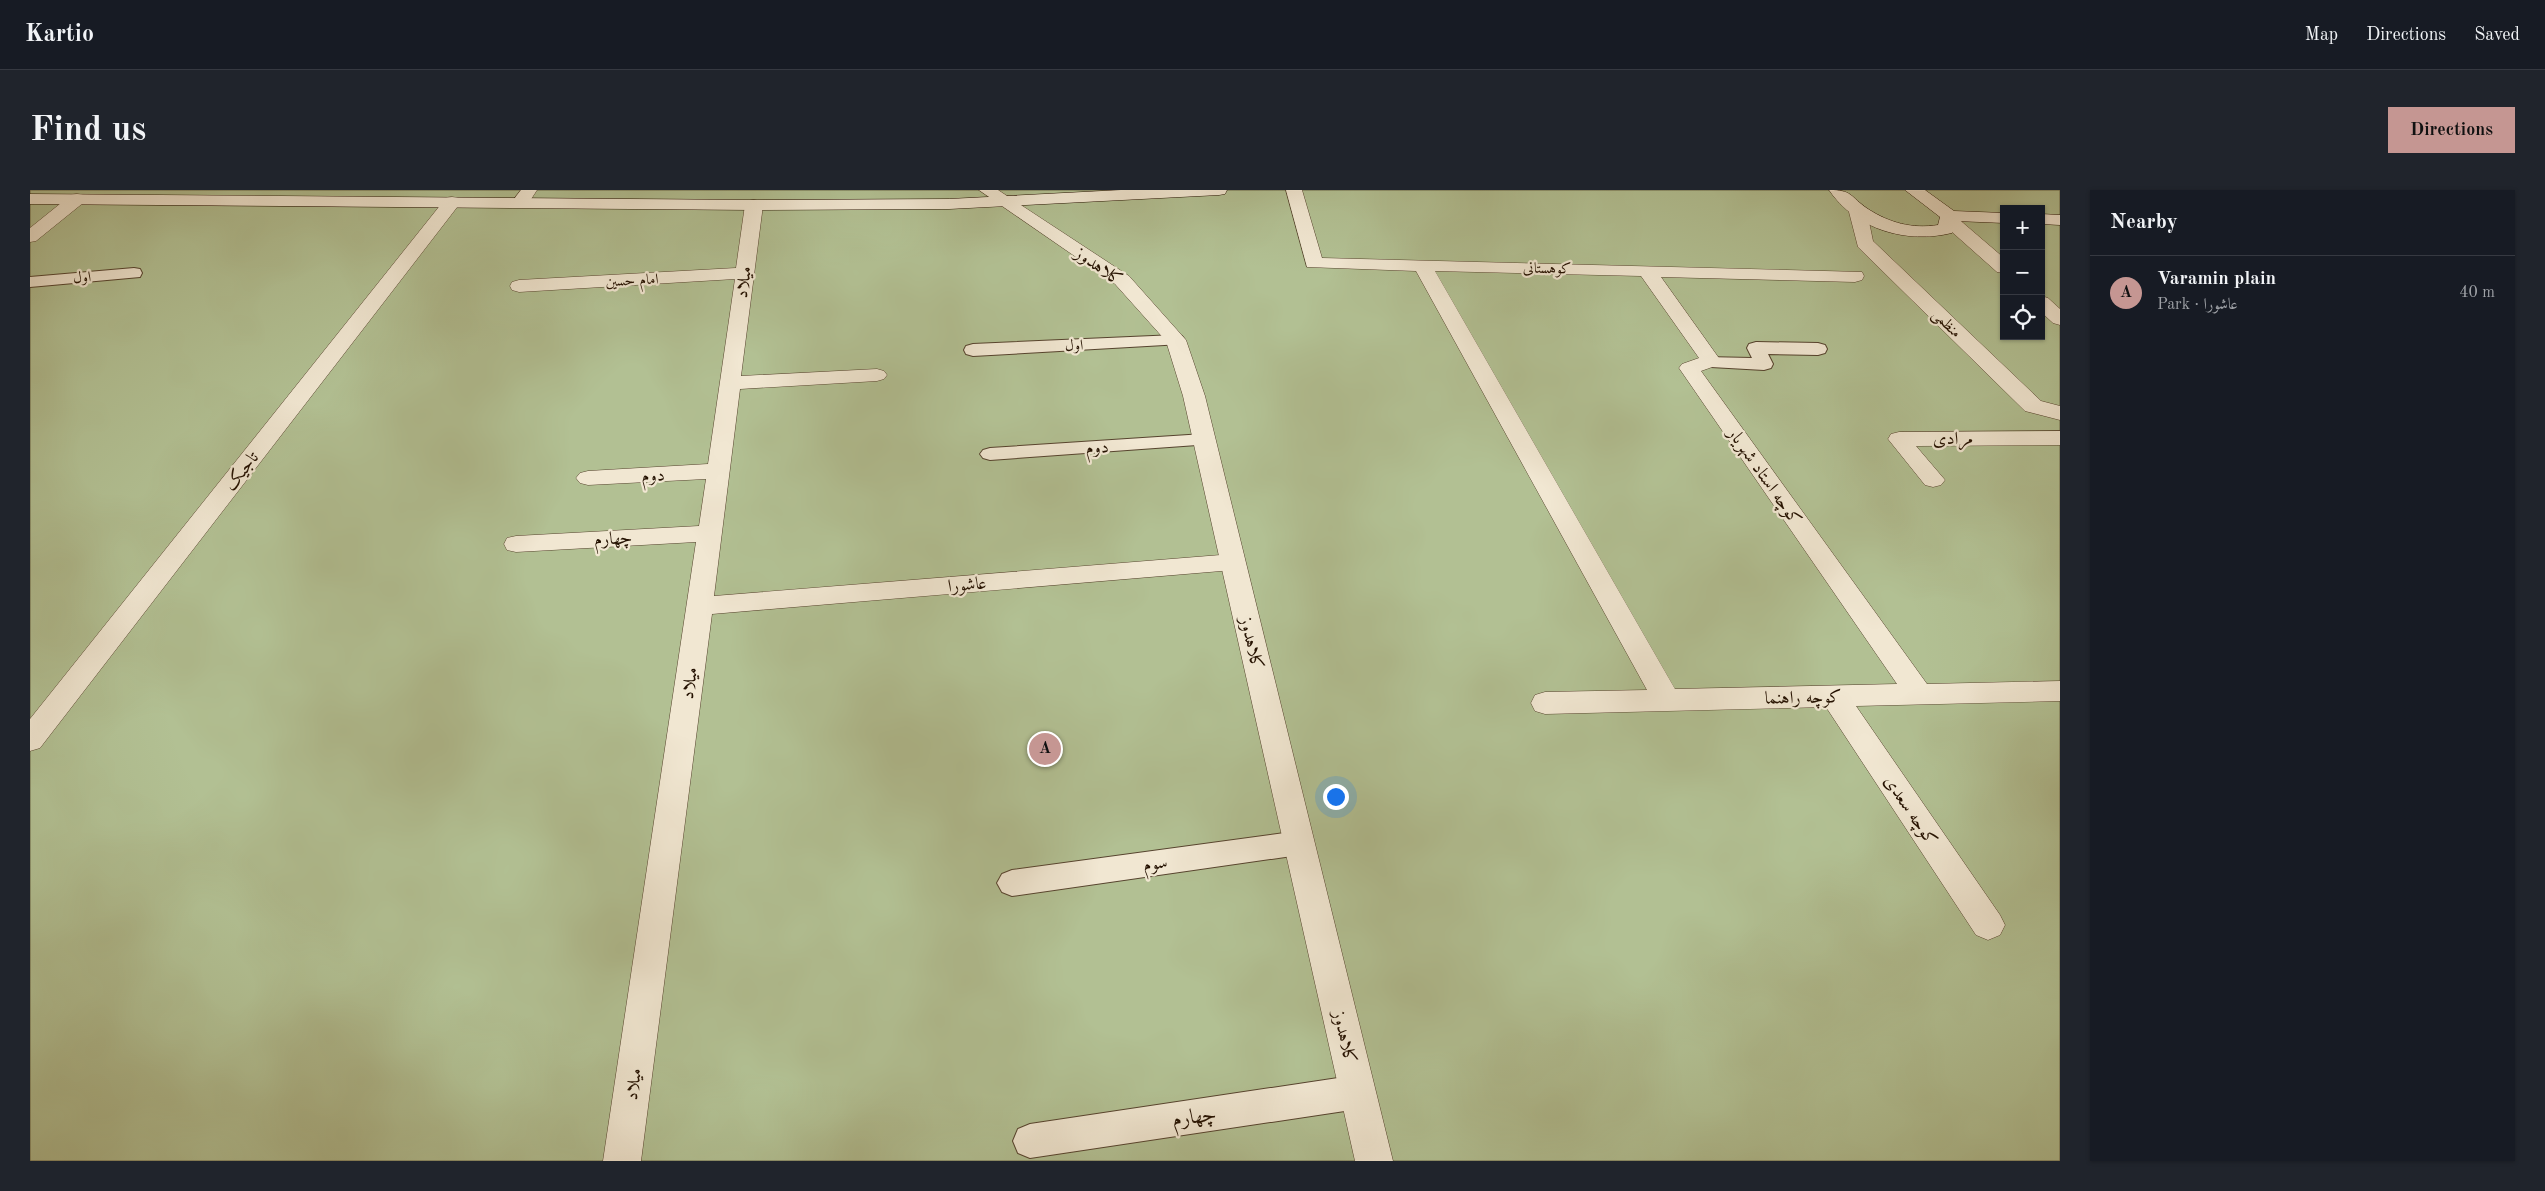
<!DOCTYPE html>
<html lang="en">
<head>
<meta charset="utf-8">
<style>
  :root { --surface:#171b24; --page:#20242c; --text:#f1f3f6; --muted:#9ea1a6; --line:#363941; --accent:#c59692 }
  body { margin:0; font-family:"Old Standard TT",Amiri,serif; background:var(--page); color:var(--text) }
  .controls { position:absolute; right:15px; top:15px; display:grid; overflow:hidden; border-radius:0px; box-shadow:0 1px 4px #0004 }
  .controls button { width:45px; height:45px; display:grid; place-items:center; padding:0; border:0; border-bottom:1px solid var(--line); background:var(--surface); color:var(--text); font:25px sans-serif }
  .you { position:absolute; left:1305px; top:606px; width:18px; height:18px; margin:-12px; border:4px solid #fff; border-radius:50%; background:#1a73e8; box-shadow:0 0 0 8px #1a73e833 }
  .badge { display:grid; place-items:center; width:32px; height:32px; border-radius:50%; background:var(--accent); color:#111; font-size:16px; font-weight:700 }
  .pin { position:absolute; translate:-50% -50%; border:2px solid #fff; box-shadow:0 1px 5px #0006 }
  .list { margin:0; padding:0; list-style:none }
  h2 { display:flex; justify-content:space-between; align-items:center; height:65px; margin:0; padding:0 20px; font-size:21px }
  h2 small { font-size:16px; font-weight:400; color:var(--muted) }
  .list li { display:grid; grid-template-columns:32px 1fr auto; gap:15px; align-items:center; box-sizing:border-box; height:75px; padding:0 20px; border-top:1px solid var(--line) }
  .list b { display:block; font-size:19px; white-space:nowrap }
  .list p { margin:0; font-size:16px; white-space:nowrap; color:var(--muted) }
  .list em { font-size:16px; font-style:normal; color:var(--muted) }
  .icon { flex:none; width:28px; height:28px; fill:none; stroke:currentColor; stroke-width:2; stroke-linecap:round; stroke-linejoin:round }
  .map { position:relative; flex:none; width:2030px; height:971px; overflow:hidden; border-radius:0px }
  header { display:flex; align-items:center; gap:30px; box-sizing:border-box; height:70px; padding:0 25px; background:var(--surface); border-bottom:1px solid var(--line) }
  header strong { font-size:24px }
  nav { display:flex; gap:28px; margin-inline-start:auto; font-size:18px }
  .intro { display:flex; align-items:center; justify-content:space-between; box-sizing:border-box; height:120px; padding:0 30px }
  h1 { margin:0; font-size:35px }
  .button { padding:12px 22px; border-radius:0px; background:var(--accent); color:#111; font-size:18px; font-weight:700 }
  main { display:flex; gap:30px; padding:0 30px }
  aside { flex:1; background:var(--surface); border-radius:0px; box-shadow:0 1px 4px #0004 }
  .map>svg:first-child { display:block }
  .green { fill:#b2c093; stroke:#6b684a; fill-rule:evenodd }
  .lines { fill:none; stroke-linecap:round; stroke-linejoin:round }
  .service-casing { stroke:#56432e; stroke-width:2 }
  .minor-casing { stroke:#56432e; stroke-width:1 }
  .tertiary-casing { stroke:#56432e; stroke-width:1 }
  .secondary-casing { stroke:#241100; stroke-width:1 }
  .service { fill:#f1e7d2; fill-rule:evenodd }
  .minor { fill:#f1e7d2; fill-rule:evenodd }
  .tertiary { fill:#f1e7d2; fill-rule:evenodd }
  .secondary { fill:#f1e7d2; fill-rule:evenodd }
  .labels { text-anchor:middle; stroke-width:4.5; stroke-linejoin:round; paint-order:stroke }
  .far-street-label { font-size:15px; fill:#241100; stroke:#f1e7d2 }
  .street-label { font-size:18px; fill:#241100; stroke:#f1e7d2 }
  .near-street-label { font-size:21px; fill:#241100; stroke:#f1e7d2 }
</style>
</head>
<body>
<header>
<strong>Kartio</strong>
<nav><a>Map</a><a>Directions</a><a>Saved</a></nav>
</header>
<div class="intro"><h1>Find us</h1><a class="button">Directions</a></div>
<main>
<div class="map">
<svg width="2030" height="971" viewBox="0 0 2030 971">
  <rect width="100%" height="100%" fill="#eadaba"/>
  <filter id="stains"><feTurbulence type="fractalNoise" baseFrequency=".004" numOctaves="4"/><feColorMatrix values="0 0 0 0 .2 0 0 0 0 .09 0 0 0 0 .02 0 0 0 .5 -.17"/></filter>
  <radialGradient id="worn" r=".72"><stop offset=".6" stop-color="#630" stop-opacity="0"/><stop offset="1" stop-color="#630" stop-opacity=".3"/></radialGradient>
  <!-- green -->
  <path class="green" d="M0 0H2030V971H0ZM1974 19H2011V146H1974Z"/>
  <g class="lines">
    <!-- service casing -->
    <g class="service-casing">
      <g id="service">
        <path d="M104 78 110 79 112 83 110 87 0 97V87Z"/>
        <path d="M1146 145 1152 146 1155 150 1152 154 943 166 936 164 934 160 936 156 943 154Z"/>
        <path d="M1726 152 1788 153 1795 155 1797 159 1795 163 1788 165 1738 164 1743 174 1741 178 1734 180 1681 177 1674 175 1672 171 1674 167 1722 168 1717 158 1719 154Z"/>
        <path d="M1174 244 1181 246 1184 250 1181 254 960 270 953 268 950 264 953 260 960 258Z"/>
        <path d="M1269 641 1279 645 1283 653 1279 661 1269 665 982 706 972 702 967 693 972 684 982 680Z"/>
        <path d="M1328 885 1340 890 1345 902 1340 914 1328 919 1000 968 988 963 983 951 988 939 1000 934Z"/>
      </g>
    </g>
    <!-- minor casing -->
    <g class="minor-casing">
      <g id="minor">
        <path d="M491 0H507L496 17H484L481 13Z"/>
        <path d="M1256 0H1272L1292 68 1832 82 1834 86 1832 90 1825 92 1631 87 1691 171 1688 175 1671 181 1897 494 2030 491V511L1826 516 1970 725 1975 735 1970 745 1958 750 1946 745 1796 517 1515 524 1505 521 1501 513 1505 505 1515 502 1617 500 1386 81 1277 77ZM1405 81 1611 86 1669 168 1652 174 1649 178 1867 494 1645 499Z"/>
        <path d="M47 4 53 5 55 9 53 13 6 51 0 52V38L41 5Z"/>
        <path d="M422 7 428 8 431 12 428 16 10 558 0 561V529L416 8Z"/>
        <path d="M724 10 730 11 733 15 711 186 847 179 854 181 857 185 854 189 847 191 710 199 684 406 1203 364 1212 366 1215 372 1212 378 1203 380 682 424 611 971H573L666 352 486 362 477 360 474 354 477 348 486 346 669 336 676 289 558 295 550 293 546 288 550 283 558 281 678 274 705 89 489 102 482 100 480 96 482 92 489 90 706 78 715 15 718 11Z"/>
        <path d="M2030 241V255L1886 256 1915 290 1911 295 1903 297 1895 295 1858 249 1861 244 1869 242Z"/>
      </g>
    </g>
    <!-- tertiary casing -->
    <g class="tertiary-casing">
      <g id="tertiary">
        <path d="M949 0H968L1099 86 1156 150 1175 206 1363 971H1325L1153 206 1136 151 1085 94Z"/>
        <path d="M1828 17 1834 18 1837 22 1843 51 2011 211 2030 216V230L1995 221 1828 57 1819 22 1822 18Z"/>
        <path d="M1919 25 1925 26 1974 68V83L1967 82 1913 34 1910 30 1913 26Z"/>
        <path d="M2011 106 2018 108 2030 119V135L2023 133 2011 122Z"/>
      </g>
    </g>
    <!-- secondary casing -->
    <g class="secondary-casing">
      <g id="secondary">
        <path d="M1091 0H1197L1195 4 1189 5 919 19 724 20 0 14V4L724 10 919 9Z"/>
        <path d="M1799 0C1823 0 1819 6 1838 19 1860 33 1882 39 1908 35L1910 27 1875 0H1895L1924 21 1974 23V33L1926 31 1922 43C1877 54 1826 40 1799 0Z"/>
        <path d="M2011 24 2030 25V35L2011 34Z"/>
      </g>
    </g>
    <!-- service -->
    <use href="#service" class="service"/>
    <!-- minor -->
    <use href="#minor" class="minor"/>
    <!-- tertiary -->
    <use href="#tertiary" class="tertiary"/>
    <!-- secondary -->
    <use href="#secondary" class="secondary"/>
  </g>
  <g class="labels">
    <!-- far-street labels -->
    <g class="far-street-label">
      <text transform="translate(1517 78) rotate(1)" y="5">کوهستانی</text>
      <text transform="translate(52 87) rotate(-5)" y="5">اول</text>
      <text transform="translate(602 90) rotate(-3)" y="5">امام حسین</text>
      <text transform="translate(1917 133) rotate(44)" y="5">منظمی</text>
      <text transform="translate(1044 155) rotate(-3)" y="5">اول</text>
    </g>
    <!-- street labels -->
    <g class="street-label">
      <text transform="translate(1069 76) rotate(35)" y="6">کلاهدوز</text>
      <text transform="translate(713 92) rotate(-82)" y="6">میلاد</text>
      <text x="1923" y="254">مرادی</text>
      <text transform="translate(1067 257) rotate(-4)" y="6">دوم</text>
      <text transform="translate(211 281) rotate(-52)" y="6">تاجیک</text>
      <text transform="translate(623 285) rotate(-3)" y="6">دوم</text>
      <text transform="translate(1735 286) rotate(55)" y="6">کوچه استاد شهریار</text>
      <text transform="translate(583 348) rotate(-3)" y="6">چهارم</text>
      <text transform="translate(937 394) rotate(-5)" y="6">عاشورا</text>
      <text transform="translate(1222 453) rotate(77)" y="6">کلاهدوز</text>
      <text transform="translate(659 493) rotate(-82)" y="6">میلاد</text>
      <text transform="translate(1773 507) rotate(-1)" y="6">کوچه راهنما</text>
      <text transform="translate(1881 620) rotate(56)" y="6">کوچه سعدی</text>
      <text transform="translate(1125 673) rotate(-8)" y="6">سوم</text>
      <text transform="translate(1315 847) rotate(77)" y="6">کلاهدوز</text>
      <text transform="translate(603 894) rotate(-82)" y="6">میلاد</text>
    </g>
    <!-- near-street labels -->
    <g class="near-street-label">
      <text transform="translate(1164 926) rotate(-8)" y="7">چهارم</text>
    </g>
  </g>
  <rect width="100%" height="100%" filter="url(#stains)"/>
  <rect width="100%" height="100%" fill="url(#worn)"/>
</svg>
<div class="controls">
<button>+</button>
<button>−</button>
<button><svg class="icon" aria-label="locate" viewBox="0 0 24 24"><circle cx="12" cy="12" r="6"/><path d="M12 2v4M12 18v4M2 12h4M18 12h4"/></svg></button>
</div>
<div class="you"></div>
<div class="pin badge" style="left:1015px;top:559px">A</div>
</div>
<aside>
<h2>Nearby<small></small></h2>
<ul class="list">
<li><span class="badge">A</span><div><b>Varamin plain</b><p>Park · عاشورا</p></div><em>40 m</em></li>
</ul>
</aside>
</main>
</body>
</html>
